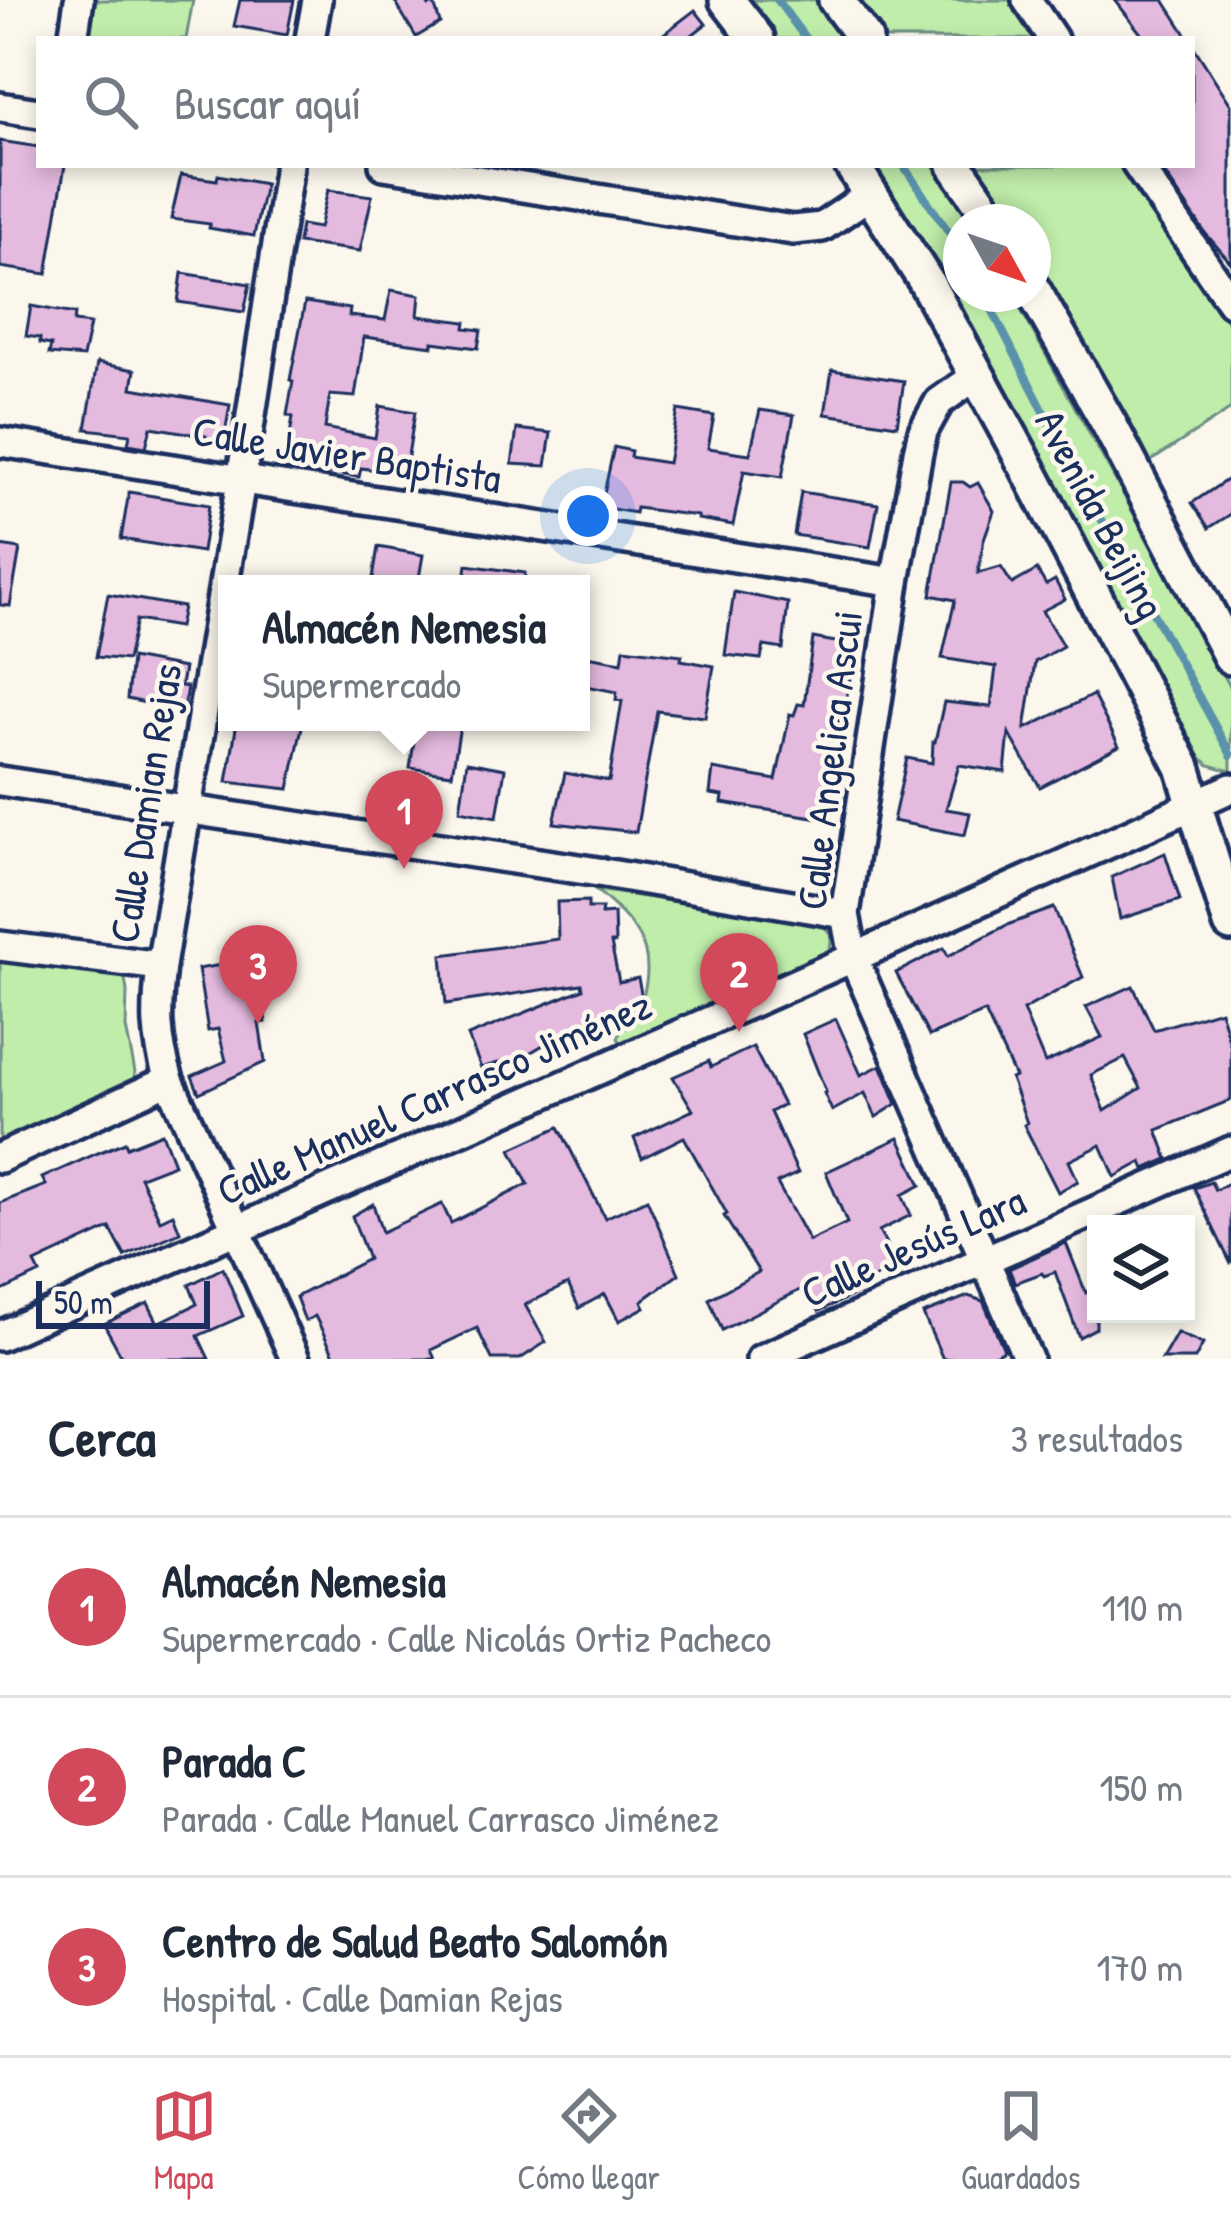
<!DOCTYPE html>
<html lang="es">
<head>
<meta charset="utf-8">
<style>
  :root { --surface:#fff; --page:#f6f6f7; --text:#1f2937; --muted:#747a83; --line:#e0e1e3; --accent:#d1495b }
  body { margin:0; font-family:"Patrick Hand",sans-serif; background:var(--page); color:var(--text) }
  .controls { position:absolute; right:36px; bottom:36px; display:grid; overflow:hidden; border-radius:0px; box-shadow:0 6px 18px #0003 }
  .controls button { width:108px; height:108px; display:grid; place-items:center; padding:0; border:0; border-bottom:3px solid var(--line); background:var(--surface); color:var(--text); font:60px sans-serif }
  .compass { position:absolute; left:943px; top:204px; width:108px; height:108px; border-radius:50%; background:var(--surface); box-shadow:0 6px 18px #0003; rotate:130deg }
  .scale { position:absolute; left:36px; bottom:30px; width:174px; box-sizing:border-box; padding-left:12px; border:6px solid #1b2f5e; border-top:0; font-size:33px; line-height:42px; white-space:nowrap; color:#1b2f5e; -webkit-text-stroke:9px #fbf7ec; paint-order:stroke }
  .you { position:absolute; left:588px; top:516px; width:42px; height:42px; margin:-30px; border:9px solid #fff; border-radius:50%; background:#1a73e8; box-shadow:0 0 0 18px #1a73e833 }
  .badge { display:grid; place-items:center; width:78px; height:78px; border-radius:50%; background:var(--accent); color:#fff; font-size:39px; font-weight:700 }
  .pin { position:absolute; translate:-50% -99px; filter:drop-shadow(0 3px 6px #0008) }
  .pin::after { content:''; position:absolute; top:63px; width:42px; height:36px; background:inherit; clip-path:polygon(0 0,100% 0,50% 100%) }
  .popup { position:absolute; left:218px; top:575px; width:372px; height:156px; box-sizing:border-box; display:grid; place-content:center; border-radius:0px; background:var(--surface); filter:drop-shadow(0 3px 9px #0005); font-size:39px; white-space:nowrap; color:var(--muted) }
  .popup b { font-size:45px; color:var(--text) }
  .popup::after { content:''; position:absolute; left:50%; top:100%; margin-left:-24px; border:24px solid transparent; border-top-color:var(--surface) }
  .list { margin:0; padding:0; list-style:none }
  h2 { display:flex; justify-content:space-between; align-items:center; height:156px; margin:0; padding:0 48px; font-size:51px }
  h2 small { font-size:39px; font-weight:400; color:var(--muted) }
  .list li { display:grid; grid-template-columns:78px 1fr auto; gap:36px; align-items:center; box-sizing:border-box; height:180px; padding:0 48px; border-top:3px solid var(--line) }
  .list b { display:block; font-size:45px; white-space:nowrap }
  .list p { margin:0; font-size:39px; white-space:nowrap; color:var(--muted) }
  .list em { font-size:39px; font-style:normal; color:var(--muted) }
  .icon { flex:none; width:66px; height:66px; fill:none; stroke:currentColor; stroke-width:2; stroke-linecap:round; stroke-linejoin:round }
  .map { position:relative; flex:none; width:1231px; height:1359px; overflow:hidden }
  .search { position:absolute; background:var(--surface); box-shadow:0 6px 18px #0003; left:36px; right:36px; top:36px; height:132px; display:flex; align-items:center; gap:30px; box-sizing:border-box; padding:0 42px; border-radius:0px; color:var(--muted); font-size:45px }
  .sheet { height:696px; background:var(--surface) }
  nav { display:flex; justify-content:space-around; align-items:center; box-sizing:border-box; height:168px; border-top:3px solid var(--line); background:var(--surface); font-size:33px; color:var(--muted) }
  nav a { display:grid; justify-items:center; gap:6px }
  nav .on { color:var(--accent) }
  .map>svg:first-child { display:block }
  .green { fill:#c0edaa; stroke:#6e8e84; stroke-width:3 }
  .lines { fill:none; stroke-linecap:round; stroke-linejoin:round }
  .stream { stroke:#5a92ab; stroke-width:8 }
  .building { fill:#e5badf; stroke:#1b2f5e; stroke-width:3; fill-rule:evenodd }
  .minor-casing { stroke:#1b2f5e; stroke-width:36 }
  .major-casing { stroke:#1b2f5e; stroke-width:42 }
  .minor { stroke:#fbf7ec; stroke-width:27 }
  .major { stroke:#fbf7ec; stroke-width:33 }
  .labels { text-anchor:middle; stroke-width:9; stroke-linejoin:round; paint-order:stroke }
  .street-label { font-size:42px; fill:#1b2f5e; stroke:#fbf7ec }
</style>
</head>
<body>
<div class="map">
<svg width="1231" height="1359" viewBox="0 0 1231 1359">
  <rect width="100%" height="100%" fill="#fbf7ec"/>
  <filter id="ink" filterUnits="userSpaceOnUse"><feTurbulence type="fractalNoise" baseFrequency=".00833" numOctaves="2"/><feDisplacementMap in="SourceGraphic" scale="24" xChannelSelector="R" yChannelSelector="G"/><feConvolveMatrix kernelMatrix="1 2 1 2 8 2 1 2 1" color-interpolation-filters="sRGB"/></filter>
  <g filter="url(#ink)">
    <!-- green -->
    <g class="green">
      <path d="M89 0H193L186 39H82Z"/>
      <path d="M742 0H816L845 39H770Z"/>
      <path d="M858 0H1016L1041 39H886Z"/>
      <path d="M861 165H933L969 220 971 222H961V294H1012L1231 688V771L1209 765 1195 753 1037 461Z"/>
      <path d="M975 165H1124L1231 327V409L1148 463 1033 258V222H1013Z"/>
      <path d="M596 890 818 922C835 932 836 949 818 959L626 1044 621 1043 618 1038 621 1030 634 1024C659 959 649 934 596 890Z"/>
      <path d="M0 953 118 970 125 979 127 991 126 1028 135 1072 134 1082 0 1147Z"/>
    </g>
    <g class="lines">
      <!-- stream -->
      <g class="stream">
        <path d="M777 0 806 39"/>
        <path d="M903 165 961 250"/>
        <path d="M984 294 1064 451 1231 755"/>
      </g>
    </g>
    <!-- building -->
    <g class="building">
      <path d="M240 0H294L287 35 234 26Z"/>
      <path d="M394 0H425L429 6 434 4 440 23 416 37Z"/>
      <path d="M1115 0H1164L1189 39H1145Z"/>
      <path d="M695 10 706 24 687 39H657Z"/>
      <path d="M1192 44 1231 105V263L1206 234 1159 165H1192Z"/>
      <path d="M0 141 39 147V165H65L47 274 0 267Z"/>
      <path d="M181 175 217 180 218 175 265 184 254 236 209 228 210 224 171 219Z"/>
      <path d="M328 190 372 196 360 251 298 243 301 225 319 228Z"/>
      <path d="M182 273 250 284 244 312 178 302Z"/>
      <path d="M391 290 420 295 418 316 466 322 465 328 481 330 478 348 433 342V346L364 337 355 397 330 395 325 428 375 438 380 406 415 412 405 474 361 468 359 477 322 472 324 458 287 453 293 417 287 415 293 381 290 380 305 302 350 309 349 316 385 320Z"/>
      <path d="M31 306 75 314 74 322 90 324 83 357 49 354 51 345 40 343V338L26 336Z"/>
      <path d="M97 363 135 370 132 388 230 405 223 445 205 442 206 436 151 427 146 447 128 444 130 434 86 429Z"/>
      <path d="M832 370 904 381 897 425 825 414Z"/>
      <path d="M678 410 714 416 708 448 750 454 760 410 794 415 782 477 744 471 733 525 698 519V516L636 508 635 513 601 507 614 447 631 451 630 457 668 463Z"/>
      <path d="M517 429 551 433 546 466 512 464Z"/>
      <path d="M1231 477V514L1209 528 1192 503Z"/>
      <path d="M951 482H963L970 487 978 483 994 511 984 539 978 573 1001 567 1012 584 1037 570 1046 585 1055 580 1065 599 1042 611 1063 646 1035 662 1025 729 1093 695 1119 746 1040 787 1009 733 1005 772 959 765 946 809 970 813 965 835 893 821 907 758 932 763 933 742H935L944 702 991 707 996 667 942 658 955 600 931 595Z"/>
      <path d="M129 492 209 505 202 552 121 539Z"/>
      <path d="M801 492 878 504 870 547 794 535Z"/>
      <path d="M0 546 20 549 10 606 0 605Z"/>
      <path d="M378 547 423 555 418 584H372Z"/>
      <path d="M467 565 525 573 524 584H464Z"/>
      <path d="M734 592 788 603 783 649 764 646 761 659 725 655Z"/>
      <path d="M108 594 183 607 179 627 136 620 127 660 96 657Z"/>
      <path d="M813 638 841 643 837 671 851 673 844 709H841L832 747 820 818 722 803 723 796 710 794 713 769 776 780 790 714 794 715 798 704 804 705Z"/>
      <path d="M624 648 682 655 681 660 714 666 705 717 657 711 636 832 554 823 565 773 609 781 622 701 616 700 617 692 581 685V655L622 662Z"/>
      <path d="M131 658 184 668 181 686 187 687 183 711 127 699Z"/>
      <path d="M237 722H303L289 789 227 782Z"/>
      <path d="M417 722 460 726 452 774 410 768Z"/>
      <path d="M467 762 505 769 497 817 460 810Z"/>
      <path d="M1165 853 1180 900 1120 919 1112 877Z"/>
      <path d="M588 901V908H602L601 914 614 913 615 943H611L619 982 638 978 642 998 632 1000 636 1020 545 1044 526 1055 481 1068 468 1036 583 989 582 984 446 1004 442 955 558 939 557 902Z"/>
      <path d="M1054 908 1083 977 1023 1010 1045 1063 1102 1037 1086 1007 1133 986 1154 1030 1220 1010 1231 1047V1100L1157 1130 1168 1159 1145 1169 1142 1162 1115 1177 1101 1145 1069 1161 1078 1181 1058 1192 1024 1125 1027 1123 1011 1079 1015 1077 985 1012 929 1036 896 973 944 948 948 956 1007 925ZM1125 1058 1141 1088 1105 1111 1091 1075Z"/>
      <path d="M256 959 266 1022 259 1023 265 1062 199 1093 192 1076 226 1061 218 1029 208 1031 198 969Z"/>
      <path d="M836 1019 861 1075 881 1065 897 1104 876 1117 865 1093 832 1111 824 1093 826 1092 803 1034Z"/>
      <path d="M753 1047 783 1105 770 1112 798 1173 777 1183 809 1241 847 1223 826 1172 899 1138 921 1185 902 1195 911 1215 879 1231 899 1267 853 1287 856 1294 819 1311 806 1287 722 1330 709 1299 759 1272 724 1216 727 1214 684 1137 642 1158 634 1138 693 1110 673 1077 709 1061 711 1067Z"/>
      <path d="M559 1127 605 1218 647 1199 679 1274 642 1301 645 1307 619 1321 605 1294 579 1308 568 1284 525 1305 546 1342 520 1359H492L477 1328 431 1350 435 1359H336L315 1316 305 1321 296 1297 368 1259 352 1216 373 1204 382 1232 442 1204 451 1223 528 1184 511 1149Z"/>
      <path d="M162 1133 174 1164 140 1177 160 1220 173 1214 180 1232 125 1256 110 1228 35 1263 40 1273 0 1292V1203L46 1185 42 1178 98 1153 125 1142 127 1147Z"/>
      <path d="M1211 1182 1215 1190 1231 1182V1264L1194 1188Z"/>
      <path d="M1066 1243 1086 1293 1096 1288V1328L1079 1337 1055 1272 1044 1276 1042 1273 1015 1283 1009 1269Z"/>
      <path d="M223 1268 243 1316 198 1336 209 1359H123L104 1324 148 1303 158 1323 197 1304 189 1285Z"/>
      <path d="M968 1296 983 1301 1004 1350 986 1359H943L923 1314Z"/>
      <path d="M1177 1333 1203 1344 1195 1359H1162Z"/>
    </g>
    <g class="lines">
      <!-- minor casing -->
      <g class="minor-casing">
        <g id="minor">
          <path d="M1027 0 1053 39"/>
          <path d="M73 39 79 0"/>
          <path d="M310 39 317 0"/>
          <path d="M0 107 39 113"/>
          <path d="M289 165 241 481 161 966C156 1011 155 1036 169 1080L295 1359"/>
          <path d="M384 165 793 230 822 227 872 193"/>
          <path d="M1137 165 1231 302"/>
          <path d="M976 376 939 402 923 431 918 452 895 582 845 914 853 957 1028 1359"/>
          <path d="M0 442 895 582"/>
          <path d="M0 781 592 871 845 914"/>
          <path d="M0 946 161 966"/>
          <path d="M0 1158 169 1080"/>
          <path d="M0 1336C409 1150 823 975 1231 788"/>
          <path d="M761 1359 1231 1151"/>
        </g>
      </g>
      <!-- major casing -->
      <g class="major-casing">
        <g id="major">
          <path d="M727 0 757 39"/>
          <path d="M836 0 865 39"/>
          <path d="M852 165 925 280 1026 465 1183 767 1231 924"/>
          <path d="M955 165 994 222"/>
          <path d="M1033 290 1109 424 1231 657"/>
        </g>
      </g>
      <!-- minor -->
      <use href="#minor" class="minor"/>
      <!-- major -->
      <use href="#major" class="major"/>
    </g>
  </g>
  <g class="labels">
    <!-- street labels -->
    <g class="street-label">
      <text transform="translate(347 454) rotate(9)" y="15">Calle Javier Baptista</text>
      <text transform="translate(1101 514) rotate(62)" y="15">Avenida Beijing</text>
      <text transform="translate(829 760) rotate(-83)" y="15">Calle Angelica Ascui</text>
      <text transform="translate(145 803) rotate(-81)" y="15">Calle Damian Rejas</text>
      <text transform="translate(434 1097) rotate(-24)" y="15">Calle Manuel Carrasco Jiménez</text>
      <text transform="translate(913 1246) rotate(-24)" y="15">Calle Jesús Lara</text>
    </g>
  </g>
</svg>
<div class="controls">
<button><svg class="icon" aria-label="layers" viewBox="0 0 24 24"><path d="M12 4l9 5-9 5-9-5zM3 14l9 5 9-5"/></svg></button>
</div>
<svg class="compass" viewBox="-18 -18 36 36"><path d="M0-13l5 13h-10z" fill="#e53935"/><path d="M0 13l5-13h-10z" fill="#747a83"/></svg>
<div class="scale">50 m</div>
<div class="you"></div>
<div class="pin badge" style="left:404px;top:869px">1</div>
<div class="popup"><b>Almacén Nemesia</b>Supermercado</div>
<div class="pin badge" style="left:739px;top:1032px">2</div>
<div class="pin badge" style="left:258px;top:1024px">3</div>
<div class="search"><svg class="icon" aria-label="search" viewBox="0 0 24 24"><circle cx="10" cy="10" r="6"/><path d="M15 15l6 6"/></svg>Buscar aquí</div>
</div>
<section class="sheet">
<h2>Cerca<small>3 resultados</small></h2>
<ul class="list">
<li><span class="badge">1</span><div><b>Almacén Nemesia</b><p>Supermercado · Calle Nicolás Ortiz Pacheco</p></div><em>110 m</em></li>
<li><span class="badge">2</span><div><b>Parada C</b><p>Parada · Calle Manuel Carrasco Jiménez</p></div><em>150 m</em></li>
<li><span class="badge">3</span><div><b>Centro de Salud Beato Salomón</b><p>Hospital · Calle Damian Rejas</p></div><em>170 m</em></li>
</ul>
</section>
<nav>
<a class="on"><svg class="icon" aria-label="map" viewBox="0 0 24 24"><path d="M3 6l6-2 6 2 6-2v14l-6 2-6-2-6 2zM9 4v14M15 6v14"/></svg>Mapa</a>
<a><svg class="icon" aria-label="directions" viewBox="0 0 24 24"><path d="M12 3l9 9-9 9-9-9zM9 14v-3h6M13 9l2 2-2 2"/></svg>Cómo llegar</a>
<a><svg class="icon" aria-label="saved" viewBox="0 0 24 24"><path d="M7 4h10v16l-5-4-5 4z"/></svg>Guardados</a>
</nav>
</body>
</html>
